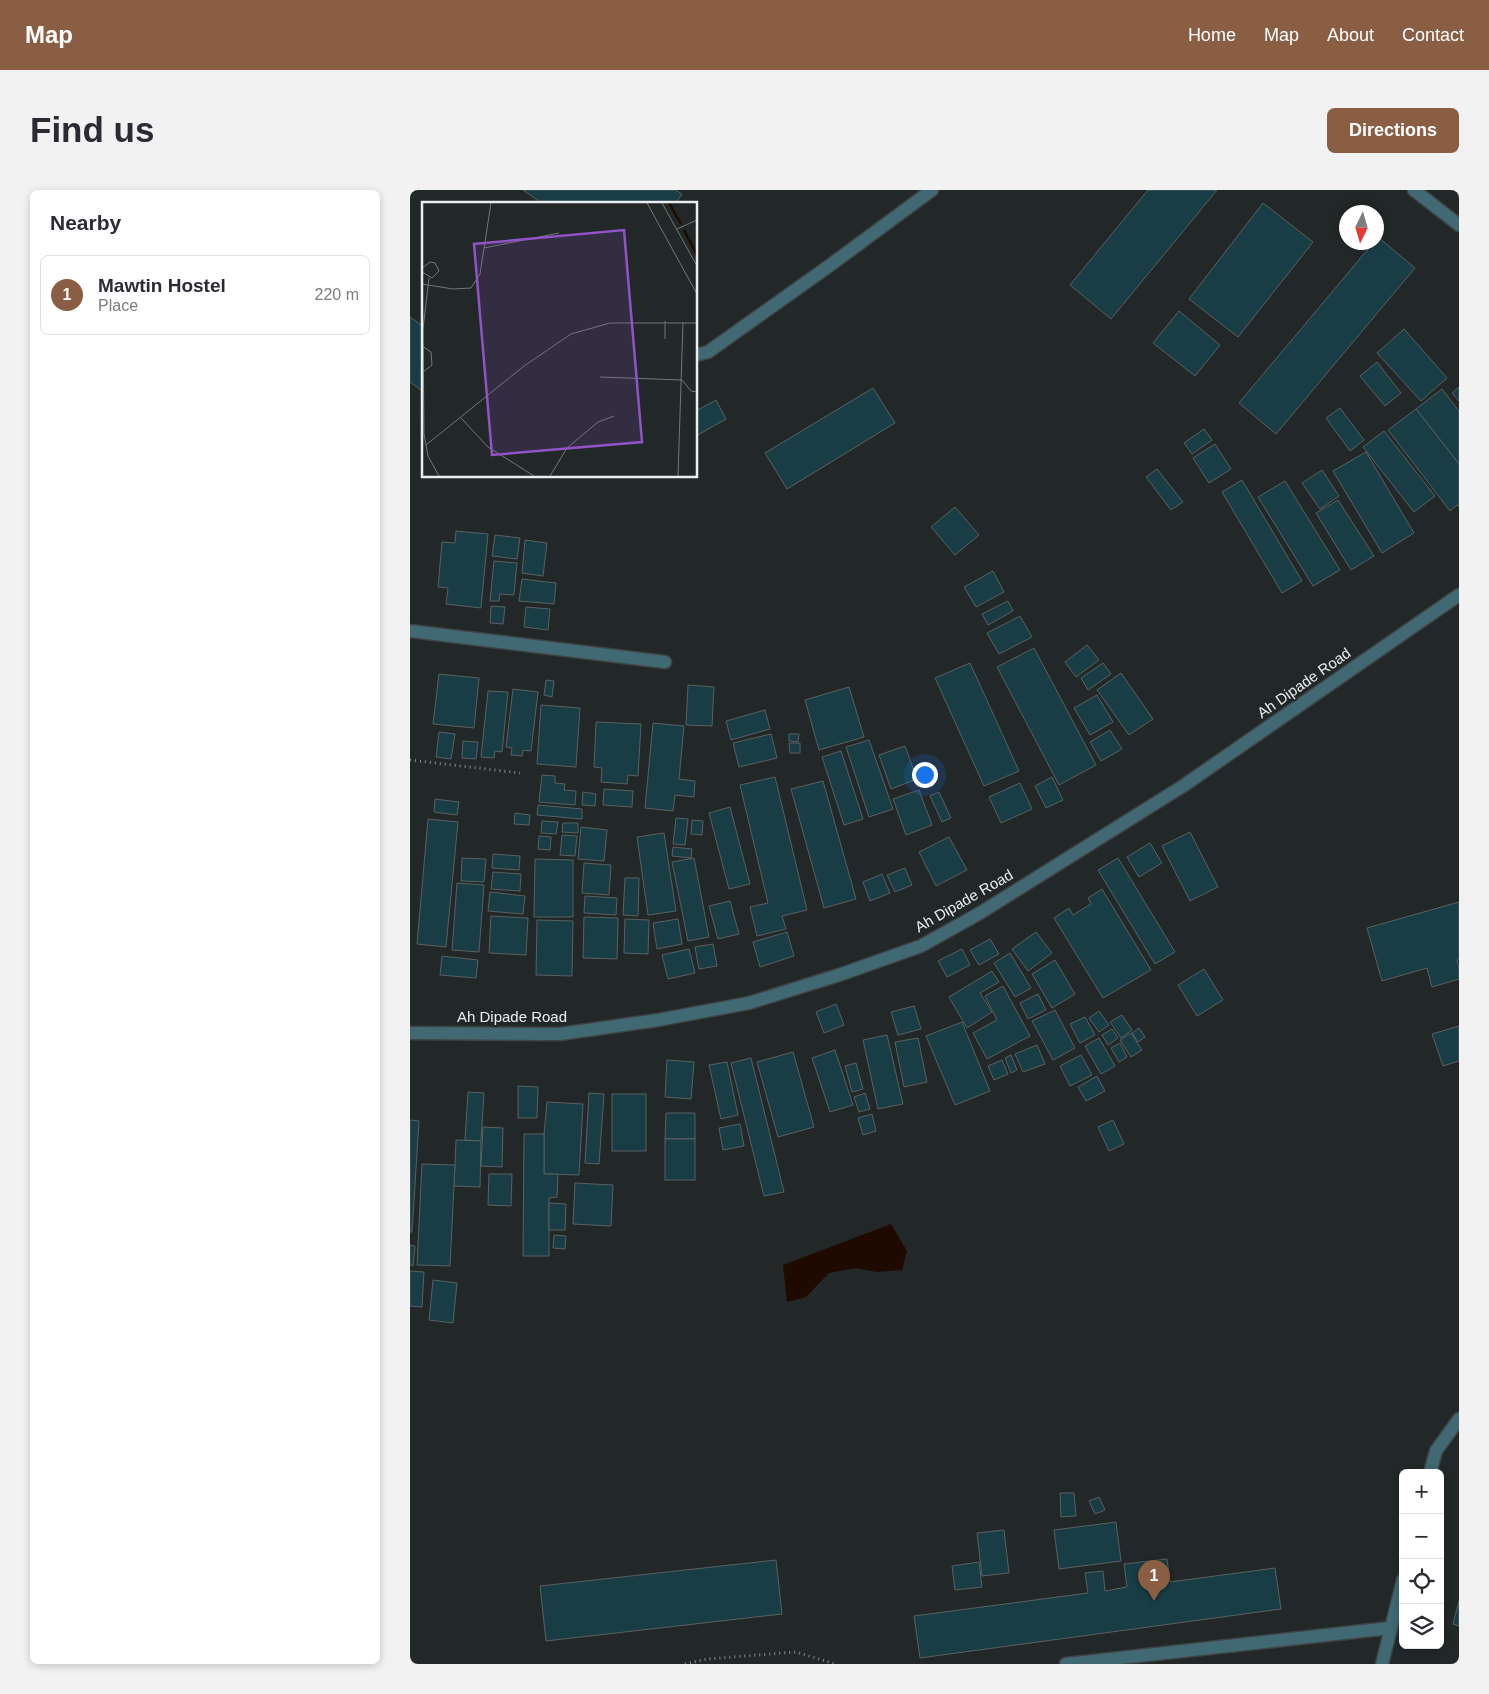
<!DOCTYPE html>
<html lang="en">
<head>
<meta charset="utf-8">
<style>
  :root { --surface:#fff; --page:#f2f2f3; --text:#2b2b33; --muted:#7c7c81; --line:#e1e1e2; --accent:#8a5e43 }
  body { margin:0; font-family:Helvetica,sans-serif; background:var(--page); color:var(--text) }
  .controls { position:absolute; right:15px; bottom:15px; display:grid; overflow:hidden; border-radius:8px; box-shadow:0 2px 8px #0003 }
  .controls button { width:45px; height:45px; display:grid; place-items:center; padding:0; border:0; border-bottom:1px solid var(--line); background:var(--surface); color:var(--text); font:25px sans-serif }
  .compass { position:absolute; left:929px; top:15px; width:45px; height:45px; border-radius:50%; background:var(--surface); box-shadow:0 2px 8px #0003; rotate:185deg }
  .you { position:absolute; left:514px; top:584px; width:18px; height:18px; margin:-12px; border:4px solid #fff; border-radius:50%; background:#1a73e8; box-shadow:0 0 0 8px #1a73e833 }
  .badge { display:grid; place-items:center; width:32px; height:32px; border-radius:50%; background:var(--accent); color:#fff; font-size:16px; font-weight:700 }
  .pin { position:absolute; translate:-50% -41px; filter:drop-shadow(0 1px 2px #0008) }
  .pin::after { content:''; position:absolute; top:26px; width:18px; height:15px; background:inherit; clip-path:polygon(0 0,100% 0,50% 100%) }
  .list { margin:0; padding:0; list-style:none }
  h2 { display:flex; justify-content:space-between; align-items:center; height:65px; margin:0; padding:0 20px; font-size:21px }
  h2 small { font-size:16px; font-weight:400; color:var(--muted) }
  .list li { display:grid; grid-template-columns:32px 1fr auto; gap:15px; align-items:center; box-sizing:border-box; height:80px; margin:0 10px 10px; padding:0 10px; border:1px solid var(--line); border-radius:8px }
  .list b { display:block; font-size:19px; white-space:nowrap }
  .list p { margin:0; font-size:16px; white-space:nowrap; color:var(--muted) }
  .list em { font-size:16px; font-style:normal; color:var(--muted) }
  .icon { flex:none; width:28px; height:28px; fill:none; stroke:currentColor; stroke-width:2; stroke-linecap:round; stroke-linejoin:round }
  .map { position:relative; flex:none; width:1049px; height:1474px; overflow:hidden; border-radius:8px }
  header { display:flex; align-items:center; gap:30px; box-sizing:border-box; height:70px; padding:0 25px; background:var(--accent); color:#fff }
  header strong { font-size:24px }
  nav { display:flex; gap:28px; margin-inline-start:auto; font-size:18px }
  .intro { display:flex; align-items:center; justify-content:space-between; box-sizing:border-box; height:120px; padding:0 30px }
  h1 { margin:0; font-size:35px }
  .button { padding:12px 22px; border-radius:8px; background:var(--accent); color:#fff; font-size:18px; font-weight:700 }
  main { display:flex; gap:30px; padding:0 30px }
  aside { flex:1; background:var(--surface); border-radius:8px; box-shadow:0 2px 8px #0003 }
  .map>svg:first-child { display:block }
  .water { fill:#1f0a00 }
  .building { fill:#193d45; stroke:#5b6061 }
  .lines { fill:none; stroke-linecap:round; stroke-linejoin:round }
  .minor-casing { stroke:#3e4344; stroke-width:15 }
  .path { stroke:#868a8b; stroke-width:3; stroke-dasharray:1 4; stroke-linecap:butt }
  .minor { stroke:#406973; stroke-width:12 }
  .labels { text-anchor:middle; stroke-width:4; stroke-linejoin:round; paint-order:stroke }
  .street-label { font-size:15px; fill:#eaeeee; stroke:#222728 }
  .inset-river { fill:none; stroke:#1f0a00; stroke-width:2.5 }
  .inset-road { fill:none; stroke:#727777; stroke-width:1 }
  .view { fill:#9153c8; fill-opacity:0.15; stroke:#9153c8; stroke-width:2.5 }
  .inset-edge { fill:none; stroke:#eaeeee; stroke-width:2.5 }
</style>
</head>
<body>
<header>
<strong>Map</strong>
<nav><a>Home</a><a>Map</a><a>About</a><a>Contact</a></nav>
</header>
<div class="intro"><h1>Find us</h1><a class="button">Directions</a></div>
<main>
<aside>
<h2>Nearby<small></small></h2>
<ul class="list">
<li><span class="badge">1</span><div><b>Mawtin Hostel</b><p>Place</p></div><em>220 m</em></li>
</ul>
</aside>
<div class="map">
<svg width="1049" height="1474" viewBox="0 0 1049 1474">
  <rect width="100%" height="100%" fill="#222728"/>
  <!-- water -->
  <path class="water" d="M481 1034 497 1061 492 1080 467 1082 445 1078 419 1083 396 1107 377 1112 373 1075Z"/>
  <!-- building -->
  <g class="building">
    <path d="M113 0H265L272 4 265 14H133Z"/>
    <path d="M738 0H807L701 129 660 95Z"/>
    <path d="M853 13 903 52 828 147 779 109Z"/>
    <path d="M968 47 1005 78 866 244 829 213 964 52H966Z"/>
    <path d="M769 121 810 155 785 186 743 153Z"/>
    <path d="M0 127 14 137V202L0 192Z"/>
    <path d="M994 139 1037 188 1011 211 967 163Z"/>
    <path d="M967 172 991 203 975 216 950 186Z"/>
    <path d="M1049 197V211L1042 203Z"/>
    <path d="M463 198 485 233 377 299 355 263Z"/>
    <path d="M1032 199 1049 221V274L1006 219Z"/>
    <path d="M306 210 316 229 286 246V221Z"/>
    <path d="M930 218 954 250 940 261 916 228Z"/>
    <path d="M1006 219 1049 274V317L1047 315 1040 321 978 240Z"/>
    <path d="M794 239 802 250 782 264 774 253Z"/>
    <path d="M974 241 1025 306 1004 322 953 257Z"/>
    <path d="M805 254 821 279 799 293 783 268Z"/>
    <path d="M956 262 1004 343 972 363 923 281Z"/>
    <path d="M747 279 773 312 761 320 736 287Z"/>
    <path d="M912 280 929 306 910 319 892 293Z"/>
    <path d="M832 290 892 391 872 403 812 302Z"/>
    <path d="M875 291 930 380 903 396 848 307Z"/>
    <path d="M928 310 964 366 941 380 906 323Z"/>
    <path d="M545 317 569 345 545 365 521 337Z"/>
    <path d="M46 341 78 344 71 418 36 414 38 398 28 397 32 352 45 353Z"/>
    <path d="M85 345 110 348 107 369 82 366Z"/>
    <path d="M115 350 137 353 133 386 112 383Z"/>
    <path d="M84 371 107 373 104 405 90 404 89 411H80Z"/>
    <path d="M583 381 594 402 566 417 554 397Z"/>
    <path d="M112 389 146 393 144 414 109 411Z"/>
    <path d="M598 411 603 421 578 435 572 424Z"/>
    <path d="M81 416 95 417 93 434 80 433Z"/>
    <path d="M116 417 140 419 138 440 114 437Z"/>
    <path d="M610 426 622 447 589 464 577 443Z"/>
    <path d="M677 455 689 470 666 487 655 472Z"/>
    <path d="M624 458 686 575 649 595 587 477Z"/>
    <path d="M560 473 609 581 574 596 525 488Z"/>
    <path d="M693 473 701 484 678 500 671 488Z"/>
    <path d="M711 483 743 529 719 545 687 500Z"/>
    <path d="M29 484 69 488 64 538 23 534Z"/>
    <path d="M136 490 144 491 142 507 134 505Z"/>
    <path d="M278 495 304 497 302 536 276 535Z"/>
    <path d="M439 497 454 547 409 560 395 510Z"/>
    <path d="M103 499 128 502 121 561 113 560 112 566 101 565 102 558 96 557Z"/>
    <path d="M78 501 98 502 92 562 85 561 84 568 71 567Z"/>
    <path d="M687 505 703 532 680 545 664 518Z"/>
    <path d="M131 515 170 518 166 577 127 574Z"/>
    <path d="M355 520 360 539 321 550 316 531Z"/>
    <path d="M186 532 231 534 228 586 218 585 217 594 191 592 192 578 184 577Z"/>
    <path d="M243 533 274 536 269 589 285 591 284 607 265 605 263 621 235 618Z"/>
    <path d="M700 540 712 559 691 571 680 552Z"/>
    <path d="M29 542 45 544 41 569 26 567Z"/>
    <path d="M361 544 367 568 329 577 323 553Z"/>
    <path d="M379 544H389L388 552 379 551Z"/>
    <path d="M459 550 483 619 459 627 436 557Z"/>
    <path d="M53 551 68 552 66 569 52 568Z"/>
    <path d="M379 553H390V563H380Z"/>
    <path d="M495 556 507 589 481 599 469 565Z"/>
    <path d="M431 561 453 629 434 635 412 567Z"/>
    <path d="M514 581 517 594 509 595 506 583Z"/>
    <path d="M132 585 145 586V593L155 594 154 600 166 601 165 615 129 612Z"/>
    <path d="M365 587 397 720 372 726 376 739 347 746 340 717 358 713 330 595Z"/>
    <path d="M642 587 653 610 636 618 625 596Z"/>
    <path d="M413 591 446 709 414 718 381 599Z"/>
    <path d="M610 593 622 619 591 633 579 607Z"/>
    <path d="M194 599 223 601 222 617 193 615Z"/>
    <path d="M509 600 522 635 496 645 483 609Z"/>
    <path d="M173 602 186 604 185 616 172 615Z"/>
    <path d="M529 602 541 628 532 632 520 606Z"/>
    <path d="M25 609 49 612 47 625 24 622Z"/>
    <path d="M128 615 172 619V629L127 625Z"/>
    <path d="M320 617 340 694 319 699 299 623Z"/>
    <path d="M105 623 120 625 119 635 104 634Z"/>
    <path d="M266 628 278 629 275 655 263 654Z"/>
    <path d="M18 629 48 632 36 757 7 754Z"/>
    <path d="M282 630 293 631 292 645 281 644Z"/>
    <path d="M132 631 148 632 146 644 131 643Z"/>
    <path d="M153 633H168V643L152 642Z"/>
    <path d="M171 637 197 640 194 671 168 669Z"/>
    <path d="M780 642 808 697 780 711 752 656Z"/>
    <path d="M254 643 266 721 238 725 227 647Z"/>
    <path d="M152 645 167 646 165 666 150 665Z"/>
    <path d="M129 646 141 647 140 660 128 659Z"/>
    <path d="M539 647 557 680 526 696 509 662Z"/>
    <path d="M740 653 752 673 729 687 717 667Z"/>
    <path d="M263 657 282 659 281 668 262 666Z"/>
    <path d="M83 664 110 666 109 680 82 678Z"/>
    <path d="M52 668 76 669 74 692 51 691Z"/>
    <path d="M284 668 299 747 278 751 262 672Z"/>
    <path d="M708 668 765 762 745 774 688 680Z"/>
    <path d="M125 669 163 670V727H124Z"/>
    <path d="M174 673 201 675 199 705 172 703Z"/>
    <path d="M495 678 502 695 485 702 477 685Z"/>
    <path d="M83 682 111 684 110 701 81 699Z"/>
    <path d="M472 684 480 703 460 711 453 692Z"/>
    <path d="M215 688H229L228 726 213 725Z"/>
    <path d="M47 693 74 695 69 762 42 760Z"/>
    <path d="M692 699 741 780 693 808 644 728 659 718 663 725 681 714 678 708Z"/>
    <path d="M80 702 115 706 113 724 78 721Z"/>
    <path d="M175 706 207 708 206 725 174 723Z"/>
    <path d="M320 711 329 744 308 749 299 716Z"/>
    <path d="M1049 712V769L1047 770 1049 778V789L1022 797 1017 778 972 791 957 738Z"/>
    <path d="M81 726 118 728 116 765 79 763Z"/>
    <path d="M174 727 208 728 207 769 173 768Z"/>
    <path d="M215 729 239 730 238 764 214 763Z"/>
    <path d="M268 729 272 754 247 759 243 733Z"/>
    <path d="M127 730 163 731 162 786 126 785Z"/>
    <path d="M377 742 384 766 350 777 343 752Z"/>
    <path d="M626 742 642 763 618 781 602 759Z"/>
    <path d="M580 749 589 764 569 775 560 760Z"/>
    <path d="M303 754 307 776 289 779 285 757Z"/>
    <path d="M279 759 285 783 258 789 252 765Z"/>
    <path d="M552 759 560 775 537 787 528 771Z"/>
    <path d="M600 763 621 798 605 807 584 773Z"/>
    <path d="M32 766 68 770 66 788 30 785Z"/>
    <path d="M645 770 665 804 642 818 622 784Z"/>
    <path d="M794 779 813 810 787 826 768 795Z"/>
    <path d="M582 781 589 792 570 803 582 822 557 838 539 807Z"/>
    <path d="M593 796 620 846 577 869 563 843 587 830 575 806Z"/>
    <path d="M628 804 636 820 618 829 610 813Z"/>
    <path d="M426 814 434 835 414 843 406 822Z"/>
    <path d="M504 816 511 839 488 845 481 822Z"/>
    <path d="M645 820 665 858 643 870 622 831Z"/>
    <path d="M689 821 699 835 689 842 679 828Z"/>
    <path d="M712 825 722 840 711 848 700 832Z"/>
    <path d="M675 827 685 845 670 853 660 834Z"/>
    <path d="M552 832 580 901 545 915 516 846Z"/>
    <path d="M1049 836V871L1033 876 1022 844Z"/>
    <path d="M729 838 735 847 728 852 722 843Z"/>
    <path d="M702 839 708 848 698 855 692 845Z"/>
    <path d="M721 843 732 860 721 867 710 850Z"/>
    <path d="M477 845 493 914 468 919 453 850Z"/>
    <path d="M508 848 517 892 494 897 485 852Z"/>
    <path d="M689 848 705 876 691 884 675 856Z"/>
    <path d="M710 853 717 867 709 872 701 858Z"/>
    <path d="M627 855 635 874 613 882 605 864Z"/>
    <path d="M425 860 443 915 420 922 402 868Z"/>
    <path d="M383 862 404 937 368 947 347 872Z"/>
    <path d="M601 865 607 880 601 883 595 868Z"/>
    <path d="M671 865 682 885 660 896 650 876Z"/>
    <path d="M341 868 374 1002 354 1006 321 873Z"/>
    <path d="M257 870 284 872 281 909 255 907Z"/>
    <path d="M592 870 598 884 584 890 578 876Z"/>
    <path d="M317 872 328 925 311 929 299 875Z"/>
    <path d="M446 873 453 899 442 902 435 876Z"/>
    <path d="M687 886 695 901 676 911 668 897Z"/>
    <path d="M108 896 128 897 127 928H108Z"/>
    <path d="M58 902 74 903 71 951 55 950Z"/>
    <path d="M179 903 194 904 189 974 175 973Z"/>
    <path d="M455 903 460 919 449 922 444 907Z"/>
    <rect x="202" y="904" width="34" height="57"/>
    <path d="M137 912 173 914 169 985 134 984V944Z"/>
    <path d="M256 923H285V949H255Z"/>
    <path d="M462 924 466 941 453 945 448 928Z"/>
    <path d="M0 930 9 931 2 1042H0Z"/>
    <path d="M703 930 714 954 699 961 688 937Z"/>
    <path d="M330 934 334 956 313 960 309 938Z"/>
    <path d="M73 937 93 938 92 977 71 976Z"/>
    <path d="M114 944H134V984H148L147 1007 139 1008V1066H113Z"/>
    <rect x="255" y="949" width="30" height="41"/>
    <path d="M46 950 71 951 70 997 44 996Z"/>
    <path d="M12 974 45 975 40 1076 7 1075Z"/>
    <path d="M79 984H102L101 1016 78 1015Z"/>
    <path d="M165 993 203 995 201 1036 163 1034Z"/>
    <path d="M139 1013 156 1014 155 1040H139Z"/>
    <path d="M144 1045 156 1046 155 1059 143 1058Z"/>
    <path d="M0 1055 5 1056 3 1076 0 1075Z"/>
    <path d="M0 1081 14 1082 12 1117 0 1116Z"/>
    <path d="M23 1090 47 1093 43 1133 19 1130Z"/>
    <path d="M650 1303H664L666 1326 651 1327Z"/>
    <path d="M689 1307 695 1320 685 1324 679 1311Z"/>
    <path d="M706 1332 711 1371 649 1379 644 1340Z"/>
    <path d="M594 1340 599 1383 572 1386 567 1343Z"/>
    <path d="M757 1369 760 1392 865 1378 871 1419 510 1468 504 1426 678 1403 675 1383 693 1381 695 1401 717 1397 714 1374Z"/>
    <path d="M366 1370 372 1424 136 1451 130 1396Z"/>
    <path d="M569 1372 572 1397 545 1400 542 1376Z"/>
    <path d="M1049 1411V1436L1043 1434Z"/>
  </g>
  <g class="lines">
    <!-- minor casing -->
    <g class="minor-casing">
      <g id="minor">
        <path d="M1004 0 1049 35"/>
        <path d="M286 165 298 162 419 76 522 0"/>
        <path d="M0 441 255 472"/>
        <path d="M0 843 150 844 248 830 339 813 429 785 511 756 570 723 773 596 1049 405"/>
        <path d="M1020 1283 1026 1261 1049 1229"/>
        <path d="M656 1474 980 1438"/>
        <path d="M972 1474 993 1390"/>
      </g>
    </g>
    <!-- path -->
    <g class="path">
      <path d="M0 570 110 583"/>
      <path d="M275 1474 297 1469 386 1462 425 1474"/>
    </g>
    <!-- minor -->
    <use href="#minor" class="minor"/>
  </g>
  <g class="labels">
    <!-- street labels -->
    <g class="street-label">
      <text transform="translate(894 493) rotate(-35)" y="5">Ah Dipade Road</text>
      <text transform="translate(554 711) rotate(-30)" y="5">Ah Dipade Road</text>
      <text x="102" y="832">Ah Dipade Road</text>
    </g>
  </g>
  <!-- overview -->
  <g transform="translate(12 12)">
    <rect width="275" height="275" fill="#222728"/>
    <path class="inset-river" d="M247 1 259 22M262 28 275 53"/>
    <path class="inset-road" d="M225 1 275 92M240 1 275 64M255 27 275 18M62 46 137 31M0 66 8 60 13 61 17 69 10 76 0 70M7 76 1 127 2 232 6 254 17 274M0 82 31 87 49 86 58 72 69 1M243 119V137M0 144 9 150 10 163 1 170M178 175 260 178 269 189 275 190M39 216 66 245 112 274M4 243 102 164 149 132 188 121H275M128 274 145 246 176 220 192 214M256 274 261 120"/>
    <path class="view" d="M202 28 220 240 70 253 52 42Z"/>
    <rect width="275" height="275" class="inset-edge"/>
  </g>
</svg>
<div class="controls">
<button>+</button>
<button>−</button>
<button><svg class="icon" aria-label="locate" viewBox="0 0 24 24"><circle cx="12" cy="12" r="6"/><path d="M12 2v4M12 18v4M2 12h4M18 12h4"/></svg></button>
<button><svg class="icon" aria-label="layers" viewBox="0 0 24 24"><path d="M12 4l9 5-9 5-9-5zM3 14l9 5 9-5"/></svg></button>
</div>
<svg class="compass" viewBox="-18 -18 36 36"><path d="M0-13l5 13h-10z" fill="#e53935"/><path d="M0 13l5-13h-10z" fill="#7c7c81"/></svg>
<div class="you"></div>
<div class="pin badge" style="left:744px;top:1411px">1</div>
</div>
</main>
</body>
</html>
